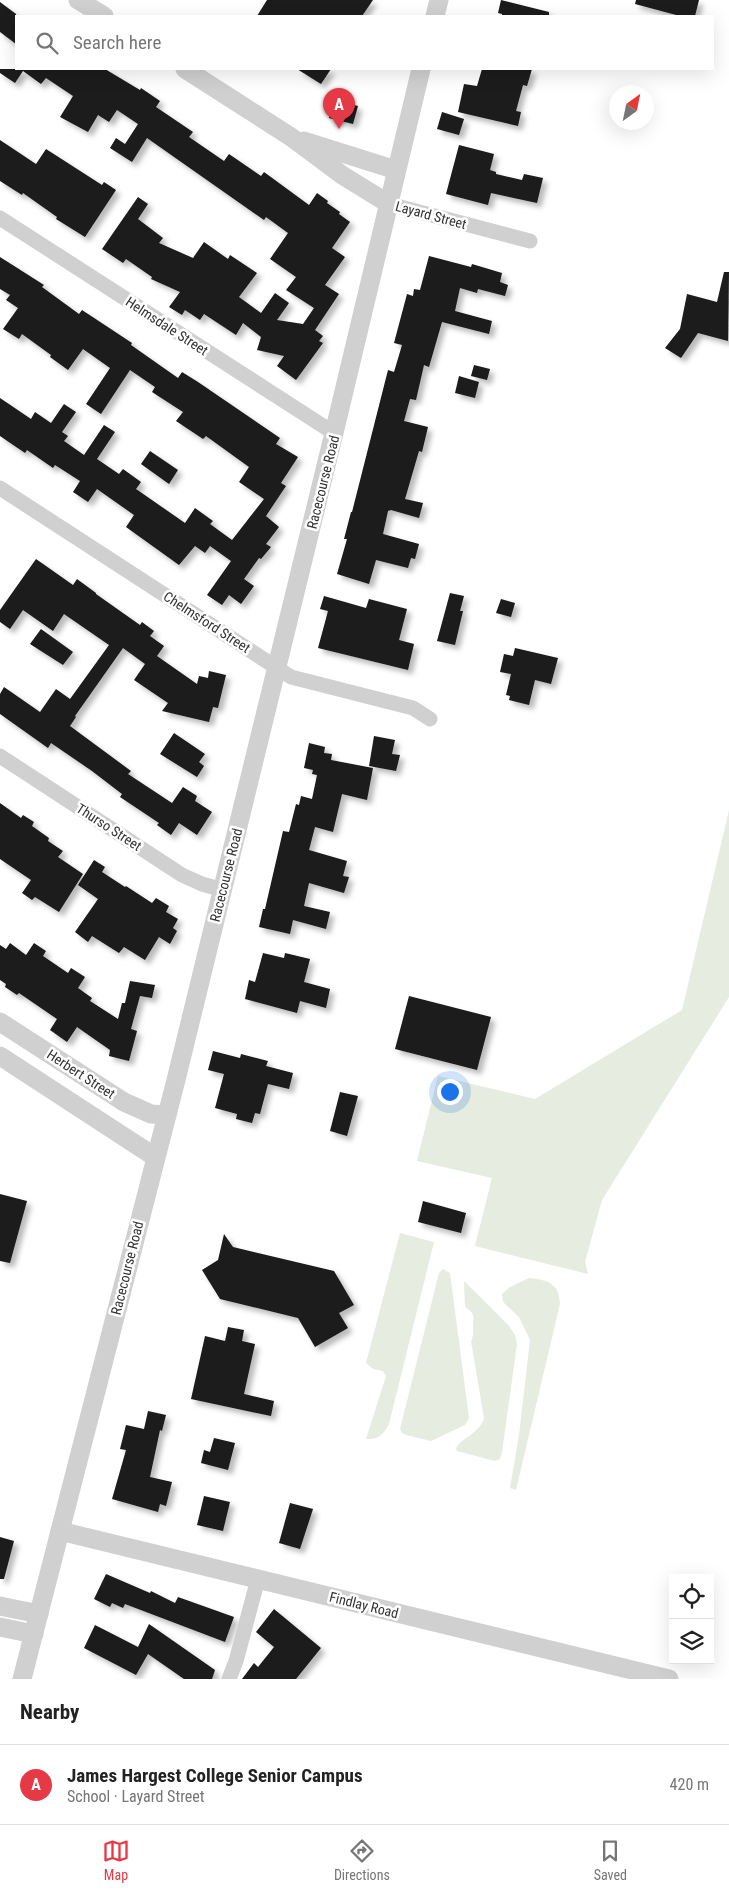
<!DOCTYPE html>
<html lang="en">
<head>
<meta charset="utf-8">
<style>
  :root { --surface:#fff; --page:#f2f2f2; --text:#222; --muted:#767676; --line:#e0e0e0; --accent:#e63946 }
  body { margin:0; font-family:"Roboto Condensed",sans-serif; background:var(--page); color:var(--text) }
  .controls { position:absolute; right:15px; bottom:15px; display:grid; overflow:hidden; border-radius:0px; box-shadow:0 5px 20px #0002 }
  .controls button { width:45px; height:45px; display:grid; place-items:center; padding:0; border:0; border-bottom:1px solid var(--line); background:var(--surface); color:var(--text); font:25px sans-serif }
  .compass { position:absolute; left:609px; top:85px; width:45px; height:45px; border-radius:50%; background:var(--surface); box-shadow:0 5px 20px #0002; rotate:33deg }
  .you { position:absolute; left:449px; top:1091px; width:18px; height:18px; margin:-12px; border:4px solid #fff; border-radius:50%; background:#1a73e8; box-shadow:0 0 0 8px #1a73e833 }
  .badge { display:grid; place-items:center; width:32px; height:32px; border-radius:50%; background:var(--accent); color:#fff; font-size:16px; font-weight:700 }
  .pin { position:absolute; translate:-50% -41px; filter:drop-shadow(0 1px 2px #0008) }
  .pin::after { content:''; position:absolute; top:26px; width:18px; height:15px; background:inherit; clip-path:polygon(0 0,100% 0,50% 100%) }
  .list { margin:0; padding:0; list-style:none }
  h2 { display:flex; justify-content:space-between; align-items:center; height:65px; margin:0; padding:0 20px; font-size:21px }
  h2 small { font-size:16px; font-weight:400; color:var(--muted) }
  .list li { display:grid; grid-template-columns:32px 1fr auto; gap:15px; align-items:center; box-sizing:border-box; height:80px; padding:0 20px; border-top:1px solid var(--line) }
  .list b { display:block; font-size:19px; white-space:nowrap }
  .list p { margin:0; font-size:16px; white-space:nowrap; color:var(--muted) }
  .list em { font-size:16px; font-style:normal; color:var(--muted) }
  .icon { flex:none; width:28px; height:28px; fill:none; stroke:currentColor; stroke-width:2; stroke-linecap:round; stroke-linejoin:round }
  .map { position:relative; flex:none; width:729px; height:1679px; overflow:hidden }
  .search { position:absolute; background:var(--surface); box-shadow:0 5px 20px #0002; left:15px; right:15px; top:15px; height:55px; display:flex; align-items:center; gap:12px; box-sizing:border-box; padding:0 18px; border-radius:0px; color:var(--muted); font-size:19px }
  .sheet { height:145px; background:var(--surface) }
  nav { display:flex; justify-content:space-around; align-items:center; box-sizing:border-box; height:70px; border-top:1px solid var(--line); background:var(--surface); font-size:14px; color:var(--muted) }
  nav a { display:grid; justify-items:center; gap:2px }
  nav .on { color:var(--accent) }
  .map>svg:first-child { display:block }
  .grass { fill:#e6ecdf }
  .building { fill:#1a1a1a; filter:url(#shadow) }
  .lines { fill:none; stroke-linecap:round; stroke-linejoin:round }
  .minor { stroke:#d0d0d0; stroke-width:15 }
  .tertiary { stroke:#d0d0d0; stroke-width:19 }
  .labels { text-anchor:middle; stroke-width:5; stroke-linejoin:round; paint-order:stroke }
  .street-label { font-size:14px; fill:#333; stroke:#fff }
</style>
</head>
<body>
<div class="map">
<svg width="729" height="1679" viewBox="0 0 729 1679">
  <defs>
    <filter id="shadow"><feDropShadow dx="4.5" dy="4.5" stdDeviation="2.5" flood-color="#0004"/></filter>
  </defs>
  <rect width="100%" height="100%" fill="#fff"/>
  <!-- grass -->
  <g class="grass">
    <path d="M729 810V997L602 1200 585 1262 588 1274 475 1246 492 1178 417 1161 438 1076 535 1099 682 1010Z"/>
    <path d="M400 1233 434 1242 389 1424C384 1434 378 1440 366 1439L386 1376 383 1371 373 1369 366 1363Z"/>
    <path d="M443 1269 450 1273 469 1418 465 1425 431 1441 406 1435 402 1433 400 1429 439 1273Z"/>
    <path d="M529 1278C548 1280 559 1283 560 1304L516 1490 510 1488 519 1435 530 1340 519 1317 503 1302 502 1294 510 1287Z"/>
    <path d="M464 1281 509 1326 515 1335 517 1344 502 1452 500 1459 495 1461 457 1451 456 1449C462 1436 479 1435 484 1418L471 1341C474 1335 473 1331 473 1324 474 1315 474 1313 465 1307Z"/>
  </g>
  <!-- building -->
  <g class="building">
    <path d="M267 0H373L362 16H257Z"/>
    <path d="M501 0 549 12V16H502V14L498 13Z"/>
    <path d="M636 0H699L695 16H680L635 4Z"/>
    <path d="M0 2 16 14V44L0 32Z"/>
    <path d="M0 69H105L140 90 141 88 160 101 156 107 193 132 189 137 224 161 229 154 261 176 264 172 309 205 317 193 328 201 327 203 340 212 339 214 350 222 332 248 345 257 325 285 339 294 315 330 323 336 319 341 323 343 296 380 277 366 284 356 257 350 261 337 243 323 236 335 204 314 200 320 185 310 182 315 169 307 180 292 151 279 152 277 126 259 123 263 102 249 138 197 148 204 138 219 163 238 159 243 193 258 204 242 228 259 230 255 257 273 239 297 261 313 275 293 289 303 277 320 303 324 314 308 286 290 296 277 270 259 288 233 266 217 264 220 147 138 132 162 110 148 116 138 125 144 138 124 117 110 109 122 98 115 88 132 60 117 73 96 46 78 41 84 23 71 15 83 0 73Z"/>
    <path d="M297 69H331L321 84Z"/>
    <path d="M482 69H532L527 86 523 85 516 111 521 112 518 126 458 112 464 84 477 86Z"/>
    <path d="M334 100 358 106 353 124 329 118Z"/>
    <path d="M442 112 464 119 459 135 437 129Z"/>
    <path d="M0 140 36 164 46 149 102 185 104 182 116 190 85 237 56 219 57 217 23 193 22 195 0 181Z"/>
    <path d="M459 145 494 154 490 170 496 172V174L522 180 524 174 543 178 537 203 491 193 488 205 446 194Z"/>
    <path d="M429 256 471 267 472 264 502 273 500 282 508 285 505 296 478 289 477 293 460 288 455 311 492 321 489 334 442 322 429 367 424 365 416 400 410 399 404 421 428 427 422 452 419 451 405 499 423 503 419 518 391 510 388 511 383 534 419 544 415 559 411 558 408 568 376 560 369 584 337 574 347 539H344L351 512H352L388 370 394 372 402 345 394 343 407 294 413 296 414 289 420 290Z"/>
    <path d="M0 257 44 285 42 287 79 314 82 310 132 343 131 345 178 378 182 372 198 382 280 438 276 444 298 457 281 483 286 486 266 516 279 527 266 544 271 547 261 559 259 558 244 579 254 586 241 604 229 595 222 605 207 595 231 561 210 546 205 553 195 546 179 565 126 527 134 515 97 489 88 502 73 492 80 481 55 465 53 468 27 450 25 453 0 436V398L31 419 35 412 51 423 64 404 76 412 62 432 68 436 64 441 84 455 104 425 115 432 97 459 119 474 123 469 141 482 136 489 185 523 195 508 213 521 210 524 232 540 264 499 239 482 249 467 206 436 203 439 176 421 183 412 152 392 155 387 130 370 101 414 86 404 110 368 83 349 68 370 50 357 51 355 22 334 19 339 3 329 18 308 6 300 10 295 0 289Z"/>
    <path d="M724 272H729L728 341 698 333 681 358 665 348 680 329 687 294 717 302Z"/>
    <path d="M474 365 490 369 487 380 471 376Z"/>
    <path d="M459 376 479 382 475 398 455 393Z"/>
    <path d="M150 451 178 470 169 484 141 464Z"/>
    <path d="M36 559 73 585 77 579 96 593V594L140 625 142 622 154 631 150 636 164 646 157 656 197 684 199 676 208 678 209 671 226 675 218 708 213 707 209 722 162 711 168 703 134 680 145 664 123 648 75 716 76 717 70 726 131 771 128 774 172 803 183 787 197 796 195 801 212 812 197 835 179 823 171 835 157 825 159 823 120 797 122 794 92 771 51 743 48 748 0 714V694L4 687 40 712 56 689 70 699 109 645 64 614 53 631 23 610 10 629 0 622V610Z"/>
    <path d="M450 593 464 596 460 611H463L455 645 437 641Z"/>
    <path d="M324 596 366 608 369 599 407 609 399 640 414 644 408 670 318 648 328 611 320 609Z"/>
    <path d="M501 599 515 603 511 617 496 613Z"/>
    <path d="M41 629 73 652 63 665 30 644Z"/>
    <path d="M515 648 558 658 551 684 535 680 529 705 509 700 510 696 506 695 511 674 500 672 504 654 513 656Z"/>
    <path d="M174 733 205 754 199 762 204 766 197 777 160 754Z"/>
    <path d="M374 736 395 740 392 754 400 755 396 771 369 766Z"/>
    <path d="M309 743 325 747 324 753 332 754 331 760 373 768 367 800 342 794 333 832 315 827 309 850 347 861 343 876 349 877 344 893 309 883 304 906 330 912 326 929 293 920 290 934 259 927 263 909H265L283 831 289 832 296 804 299 805 301 796 312 799 317 775 312 774 313 770 304 768Z"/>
    <path d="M0 803 21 818 23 815 34 822 32 826 49 838 48 841 63 851 58 857 83 874 59 912 35 897 32 900 22 893 31 880 0 859Z"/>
    <path d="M94 860 105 867 102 872 125 887 126 886 152 903 156 898 169 906 166 912 178 919 173 928 177 931 170 944 159 937 145 960 124 947 119 953 92 936 88 942 75 932 98 899 78 885Z"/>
    <path d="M10 943 26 955 34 943 46 951 43 956 68 973 71 968 85 977 78 988 92 998 90 1001 118 1019 122 1003H125L130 981 155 985 152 998 140 996 131 1029 137 1031 129 1061 109 1056 110 1050 77 1027 67 1042 50 1030 57 1019 19 993 17 995 5 987 6 984 0 980V945L6 949Z"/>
    <path d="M263 953 284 958 285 953 310 959 304 982 330 989 326 1008 300 1001 297 1013 245 999 249 980 255 982Z"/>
    <path d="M409 996 491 1017 477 1070 395 1049Z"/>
    <path d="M213 1051 240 1058 241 1054 268 1061 266 1066 293 1073 289 1089 268 1084 260 1114 255 1113 252 1123 236 1119 237 1114 215 1108 224 1074 208 1070Z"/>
    <path d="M340 1092 358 1096 347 1136 330 1131Z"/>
    <path d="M0 1194 27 1201 10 1263 0 1261Z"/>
    <path d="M423 1201 466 1213 461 1233 418 1222Z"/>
    <path d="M224 1234 233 1247 334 1271 354 1305 339 1313 348 1328 315 1347 298 1318 220 1299 202 1270 218 1260Z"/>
    <path d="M228 1327 244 1330 242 1341 255 1344 244 1394 274 1401 271 1416 191 1399 205 1336 225 1341Z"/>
    <path d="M148 1411 166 1415 162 1431 160 1430 150 1477 172 1482 166 1506 160 1504 158 1512 112 1499 126 1450 120 1449 126 1425 144 1429Z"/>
    <path d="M214 1438 235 1443 228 1470 201 1463 204 1450 210 1452Z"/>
    <path d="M204 1496 230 1502 223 1531 197 1525Z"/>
    <path d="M290 1503 313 1509 300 1549 279 1543Z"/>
    <path d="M0 1537 14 1541 4 1579H0Z"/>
    <path d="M106 1574 150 1593 151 1591 175 1603 178 1597 234 1617 225 1642 125 1604 123 1608 112 1603 110 1607 94 1599Z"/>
    <path d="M274 1609 321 1648 296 1679H242L254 1663 258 1667 274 1647 256 1632Z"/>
    <path d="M149 1624 215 1670 212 1679H184L148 1654 136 1675 84 1648 95 1625 138 1647Z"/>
  </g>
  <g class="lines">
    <!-- minor -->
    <g class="minor">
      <path d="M389 204 530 241"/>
      <path d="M0 218 334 433"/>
      <path d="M0 488 291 677 413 708 430 719"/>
      <path d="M0 756 182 875 202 884 223 890"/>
      <path d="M229 1679 236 1661 258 1579"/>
    </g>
    <!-- tertiary -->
    <g class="tertiary">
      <path d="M78 0 104 16"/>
      <path d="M435 16 439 0"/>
      <path d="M185 69 291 137 342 175 389 204"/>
      <path d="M304 141 396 170"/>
      <path d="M0 1022 124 1102 151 1114 167 1115"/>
      <path d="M0 1056 155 1157"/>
      <path d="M60 1531 669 1679"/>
      <path d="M0 1606 39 1614"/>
      <path d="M0 1627 34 1634"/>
      <path d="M22 1679 176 1080 334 433 421 69"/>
    </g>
  </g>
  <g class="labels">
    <!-- street labels -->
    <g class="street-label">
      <text transform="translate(431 215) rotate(15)" y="5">Layard Street</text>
      <text transform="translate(167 326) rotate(33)" y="5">Helmsdale Street</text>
      <text transform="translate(323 482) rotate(-76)" y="5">Racecourse Road</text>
      <text transform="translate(207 622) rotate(33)" y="5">Chelmsford Street</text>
      <text transform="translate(109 827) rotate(33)" y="5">Thurso Street</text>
      <text transform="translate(226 875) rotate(-76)" y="5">Racecourse Road</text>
      <text transform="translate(81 1074) rotate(33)" y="5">Herbert Street</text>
      <text transform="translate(127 1268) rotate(-76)" y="5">Racecourse Road</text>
      <text transform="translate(364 1605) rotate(14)" y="5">Findlay Road</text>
    </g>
  </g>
</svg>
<div class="controls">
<button><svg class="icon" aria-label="locate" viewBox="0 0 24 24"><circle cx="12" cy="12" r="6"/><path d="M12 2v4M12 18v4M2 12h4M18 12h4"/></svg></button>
<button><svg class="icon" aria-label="layers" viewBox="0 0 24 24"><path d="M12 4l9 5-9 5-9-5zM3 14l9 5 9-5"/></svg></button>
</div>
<svg class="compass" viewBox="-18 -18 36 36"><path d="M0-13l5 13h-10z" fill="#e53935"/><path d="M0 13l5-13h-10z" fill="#767676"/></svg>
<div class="you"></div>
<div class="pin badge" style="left:339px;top:129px">A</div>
<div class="search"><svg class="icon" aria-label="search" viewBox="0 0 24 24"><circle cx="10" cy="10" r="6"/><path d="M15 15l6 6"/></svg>Search here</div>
</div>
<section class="sheet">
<h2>Nearby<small></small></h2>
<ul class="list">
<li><span class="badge">A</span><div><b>James Hargest College Senior Campus</b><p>School · Layard Street</p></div><em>420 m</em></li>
</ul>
</section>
<nav>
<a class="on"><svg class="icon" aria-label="map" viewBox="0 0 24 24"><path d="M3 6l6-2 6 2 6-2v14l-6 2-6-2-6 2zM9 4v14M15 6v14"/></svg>Map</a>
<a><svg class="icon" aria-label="directions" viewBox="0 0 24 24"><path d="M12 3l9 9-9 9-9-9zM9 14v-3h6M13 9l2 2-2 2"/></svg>Directions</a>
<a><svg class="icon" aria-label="saved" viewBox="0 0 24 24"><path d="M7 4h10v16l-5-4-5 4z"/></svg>Saved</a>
</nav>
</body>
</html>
